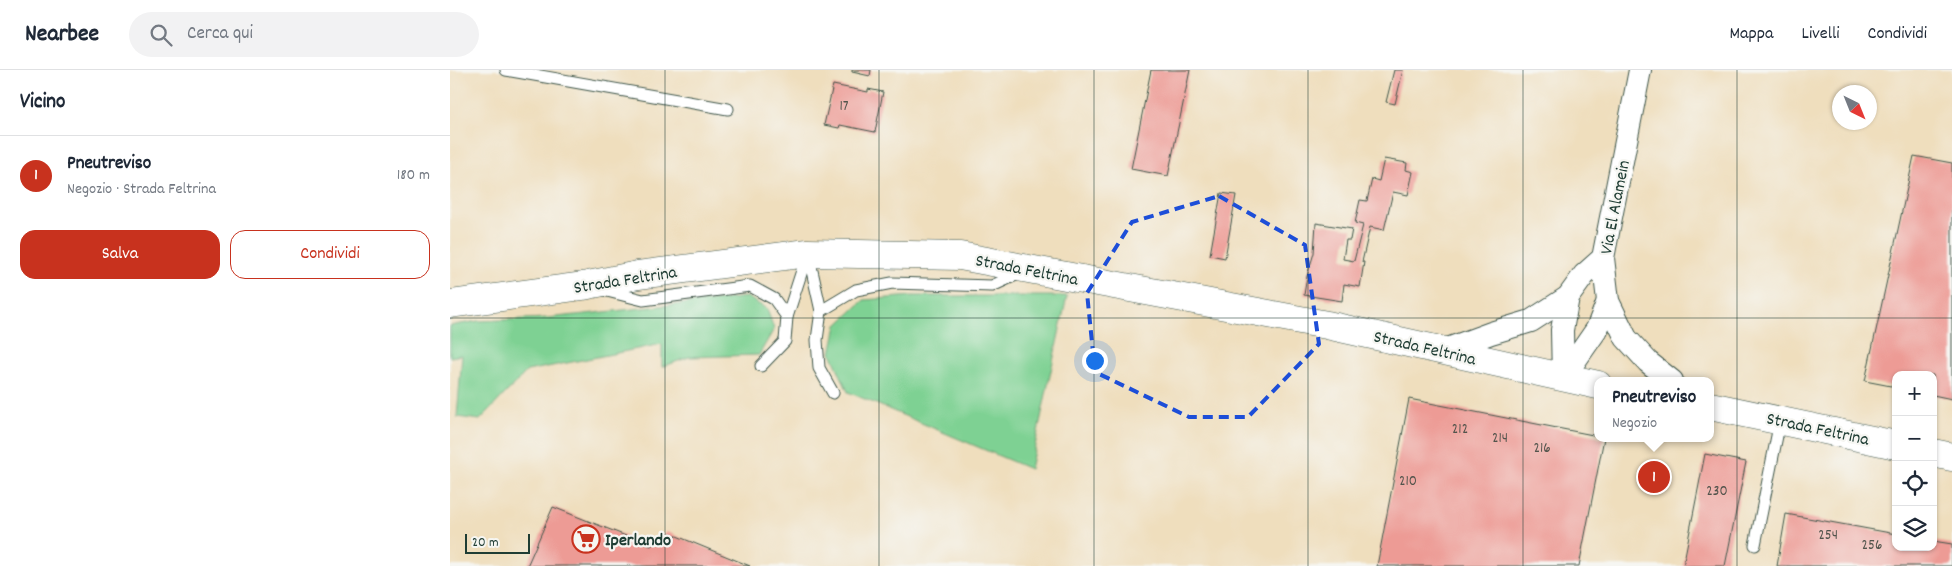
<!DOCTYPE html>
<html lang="it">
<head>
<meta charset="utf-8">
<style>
  :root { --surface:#fff; --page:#f2f2f3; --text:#1f2937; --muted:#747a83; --line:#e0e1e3; --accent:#c8321e }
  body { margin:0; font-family:Dekko,sans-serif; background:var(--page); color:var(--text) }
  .controls { position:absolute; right:15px; bottom:15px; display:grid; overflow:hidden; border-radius:10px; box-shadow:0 1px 4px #0004 }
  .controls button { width:45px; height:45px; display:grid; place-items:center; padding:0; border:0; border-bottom:1px solid var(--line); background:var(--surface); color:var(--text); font:25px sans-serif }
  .compass { position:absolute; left:1382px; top:15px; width:45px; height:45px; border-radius:50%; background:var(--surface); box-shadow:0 1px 4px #0004; rotate:137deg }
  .scale { position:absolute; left:15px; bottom:12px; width:65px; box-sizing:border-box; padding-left:5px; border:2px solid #1f3d34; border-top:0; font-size:14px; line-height:18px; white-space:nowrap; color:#1f3d34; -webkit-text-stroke:4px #f6f6f2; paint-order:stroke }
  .you { position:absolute; left:644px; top:290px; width:18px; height:18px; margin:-12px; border:4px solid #fff; border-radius:50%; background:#1a73e8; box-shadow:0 0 0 8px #1a73e833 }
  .badge { display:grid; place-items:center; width:32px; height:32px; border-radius:50%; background:var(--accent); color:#fff; font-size:16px; font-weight:700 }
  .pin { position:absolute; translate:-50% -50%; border:2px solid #fff; box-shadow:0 1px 5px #0006 }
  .popup { position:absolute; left:1144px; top:307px; width:120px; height:65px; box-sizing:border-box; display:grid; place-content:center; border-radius:10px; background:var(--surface); filter:drop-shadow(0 1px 4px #0005); font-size:16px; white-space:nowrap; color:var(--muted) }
  .popup b { font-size:19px; color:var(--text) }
  .popup::after { content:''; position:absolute; left:50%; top:100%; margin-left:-10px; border:10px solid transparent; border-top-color:var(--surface) }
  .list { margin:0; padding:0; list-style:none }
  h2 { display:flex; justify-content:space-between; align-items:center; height:65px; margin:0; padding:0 20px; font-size:21px }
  h2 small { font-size:16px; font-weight:400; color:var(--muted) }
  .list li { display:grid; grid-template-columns:32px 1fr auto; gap:15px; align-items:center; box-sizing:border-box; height:80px; padding:0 20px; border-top:1px solid var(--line) }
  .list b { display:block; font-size:19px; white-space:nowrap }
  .list p { margin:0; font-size:16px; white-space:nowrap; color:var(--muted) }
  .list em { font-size:16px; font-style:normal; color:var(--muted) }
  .actions { display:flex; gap:10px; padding:15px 20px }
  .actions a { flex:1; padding:11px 0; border:1px solid var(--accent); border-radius:15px; text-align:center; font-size:18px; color:var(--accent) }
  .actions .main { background:var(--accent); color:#fff }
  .icon { flex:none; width:28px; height:28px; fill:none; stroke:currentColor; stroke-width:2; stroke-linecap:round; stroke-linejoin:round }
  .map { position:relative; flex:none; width:1502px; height:496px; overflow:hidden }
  header { display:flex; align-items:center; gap:30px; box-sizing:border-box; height:70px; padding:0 25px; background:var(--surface); border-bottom:1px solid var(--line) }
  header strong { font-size:24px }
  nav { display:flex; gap:28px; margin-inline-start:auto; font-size:18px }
  .search { width:350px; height:45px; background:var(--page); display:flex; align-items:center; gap:12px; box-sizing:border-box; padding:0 18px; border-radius:28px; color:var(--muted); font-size:19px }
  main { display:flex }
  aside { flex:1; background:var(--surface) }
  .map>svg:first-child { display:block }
  .green { fill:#7ed193; stroke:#4e8764 }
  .building { fill:#ed9b95 }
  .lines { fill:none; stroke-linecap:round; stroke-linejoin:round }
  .service-casing { stroke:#3e5549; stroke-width:13 }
  .minor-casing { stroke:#3e5549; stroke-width:24 }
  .primary-casing { stroke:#3e5549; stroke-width:29 }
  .service { stroke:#fff; stroke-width:11 }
  .minor { stroke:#fff; stroke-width:22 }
  .primary { stroke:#fff; stroke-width:28 }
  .marked { fill:none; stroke:#1d4ed8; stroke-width:4; stroke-dasharray:10 6; stroke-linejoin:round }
  .grid { fill:none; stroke:#1f3d34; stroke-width:1; stroke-opacity:0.55 }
  .labels { text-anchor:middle; stroke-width:4.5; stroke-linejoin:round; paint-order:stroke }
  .number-label { font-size:15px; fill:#52544c }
  .street-label { font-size:18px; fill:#1f3d34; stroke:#f6f6f2 }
  .poi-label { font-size:18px; font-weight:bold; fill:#1f3d34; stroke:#f6f6f2; text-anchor:start }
</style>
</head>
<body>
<header>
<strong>Nearbee</strong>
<div class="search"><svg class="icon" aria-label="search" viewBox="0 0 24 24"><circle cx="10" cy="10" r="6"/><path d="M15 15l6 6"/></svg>Cerca qui</div>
<nav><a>Mappa</a><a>Livelli</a><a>Condividi</a></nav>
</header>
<main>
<aside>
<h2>Vicino<small></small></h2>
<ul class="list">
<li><span class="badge">1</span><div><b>Pneutreviso</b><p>Negozio · Strada Feltrina</p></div><em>180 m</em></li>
</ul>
<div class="actions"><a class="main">Salva</a><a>Condividi</a></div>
</aside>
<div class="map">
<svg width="1502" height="496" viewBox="0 0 1502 496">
  <rect width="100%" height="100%" fill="#f6f6f2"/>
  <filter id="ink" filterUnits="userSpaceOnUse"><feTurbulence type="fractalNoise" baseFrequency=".02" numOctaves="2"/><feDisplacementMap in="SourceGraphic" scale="10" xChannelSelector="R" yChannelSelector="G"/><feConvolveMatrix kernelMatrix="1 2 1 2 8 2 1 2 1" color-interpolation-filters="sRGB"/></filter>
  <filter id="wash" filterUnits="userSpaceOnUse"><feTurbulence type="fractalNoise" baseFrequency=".0096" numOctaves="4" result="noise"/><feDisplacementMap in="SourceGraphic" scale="20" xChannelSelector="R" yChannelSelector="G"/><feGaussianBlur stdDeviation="1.12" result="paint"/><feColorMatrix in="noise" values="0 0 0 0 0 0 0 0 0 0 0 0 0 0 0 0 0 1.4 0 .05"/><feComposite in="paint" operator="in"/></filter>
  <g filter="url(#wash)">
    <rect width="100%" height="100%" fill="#efdebd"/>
    <!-- green -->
    <g class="green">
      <path d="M463 226H617L580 399 398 322 381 283 387 255 414 230Z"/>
      <path d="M297 227 317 239 324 259 309 285 239 287 212 297V274L77 301 30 350 7 347 12 285 0 287V256L28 251 97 248Z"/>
    </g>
    <g id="blocks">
      <!-- building -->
      <g class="building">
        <path d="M402 0H421L420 6 402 2Z"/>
        <path d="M701 0H740L718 106 681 99Z"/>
        <path d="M944 0H953L945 34 936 32Z"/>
        <path d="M383 15 418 22V19L433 22 425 62 390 55 389 58 374 55Z"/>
        <path d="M1464 86 1502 93V329L1483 325V305H1446V317L1415 311Z"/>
        <path d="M934 89 957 93 956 100 963 102 958 125 943 122 934 160 920 157 912 192H914L910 217 894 214 892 231 854 225 857 206 864 183 866 153 902 159 900 170H896L893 189 904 191 913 155 905 153 910 130 917 131 922 109 929 111Z"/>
        <path d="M771 123 786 125 775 188 760 185Z"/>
        <path d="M959 329 1148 366V368H1154L1129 496H927Z"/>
        <path d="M1255 384 1296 392 1275 496H1233Z"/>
        <path d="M103 437 201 476 217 462 300 496H77Z"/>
        <path d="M1336 444 1446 464V477H1483V471L1502 474V496H1327Z"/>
      </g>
    </g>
  </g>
  <g filter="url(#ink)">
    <use href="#blocks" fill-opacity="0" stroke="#3e5549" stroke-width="1"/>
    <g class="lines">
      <!-- service casing -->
      <g class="service-casing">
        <g id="service">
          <path d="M56 0 278 39"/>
          <path d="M358 183 371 241 367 270 369 298 383 323"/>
          <path d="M153 220 193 230 300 216 324 229 337 247"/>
          <path d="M371 241 406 220 442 213 542 216 570 203"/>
          <path d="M311 296 335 271 337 247 357 185"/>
          <path d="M1305 475 1330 351"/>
        </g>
      </g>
      <!-- minor casing -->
      <g class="minor-casing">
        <g id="minor">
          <path d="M1190 0 1153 188 1158 231 1176 268 1198 292 1222 311"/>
          <path d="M992 281 1041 263 1081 251 1118 227 1134 205 1153 188"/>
          <path d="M1113 308 1147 259 1158 231"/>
          <path d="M1113 308 1112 260 1118 227"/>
        </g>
      </g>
      <!-- primary casing -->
      <g class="primary-casing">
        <g id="primary">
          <path d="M0 234 133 216 188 205 358 183 510 186 877 255 1148 315"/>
          <path d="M1260 336 1446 375"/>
          <path d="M1483 383 1502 387"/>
        </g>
      </g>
      <!-- service -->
      <use href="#service" class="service"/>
      <!-- minor -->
      <use href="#minor" class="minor"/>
      <!-- primary -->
      <use href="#primary" class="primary"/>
    </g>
  </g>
  <!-- marked area -->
  <path class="marked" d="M769 126 855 175 869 274 798 347H739L645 302 637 223 682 152Z"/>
  <!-- grid -->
  <path class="grid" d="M215 0V496M429 0V496M644 0V496M858 0V496M1073 0V496M1287 0V496M0 248H1502"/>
  <!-- icons -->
  <defs>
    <g id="supermarket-ring" transform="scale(1.4375)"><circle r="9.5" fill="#f6f6f2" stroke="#c8321e" stroke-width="1.5"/><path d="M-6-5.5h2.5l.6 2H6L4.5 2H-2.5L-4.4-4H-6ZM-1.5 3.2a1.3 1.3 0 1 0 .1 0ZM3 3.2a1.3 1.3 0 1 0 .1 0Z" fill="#c8321e"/></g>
  </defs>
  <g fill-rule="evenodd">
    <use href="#supermarket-ring" x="136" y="469"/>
  </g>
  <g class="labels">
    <!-- number labels -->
    <g class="number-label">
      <text x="394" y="40">17</text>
      <text x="1010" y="363">212</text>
      <text x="1050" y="372">214</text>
      <text x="1092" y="382">216</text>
      <text x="958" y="415">210</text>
      <text x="1267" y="425">230</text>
      <text x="1378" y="469">254</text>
      <text x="1422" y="479">256</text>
    </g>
    <!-- street labels -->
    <g class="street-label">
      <text transform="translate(1164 137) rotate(-79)" y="6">Via El Alamein</text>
      <text transform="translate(577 199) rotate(11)" y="6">Strada Feltrina</text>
      <text transform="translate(175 209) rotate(-9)" y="6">Strada Feltrina</text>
      <text transform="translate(975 277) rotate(13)" y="6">Strada Feltrina</text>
      <text transform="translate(1368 358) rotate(12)" y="6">Strada Feltrina</text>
    </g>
    <!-- poi labels -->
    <g class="poi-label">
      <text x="155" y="475">Iperlando</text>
    </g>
  </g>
</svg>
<div class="controls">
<button>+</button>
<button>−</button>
<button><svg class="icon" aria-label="locate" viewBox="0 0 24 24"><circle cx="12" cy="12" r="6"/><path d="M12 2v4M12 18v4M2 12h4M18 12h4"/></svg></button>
<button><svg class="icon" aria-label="layers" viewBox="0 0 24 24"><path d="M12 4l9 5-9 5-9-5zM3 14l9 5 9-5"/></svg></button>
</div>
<svg class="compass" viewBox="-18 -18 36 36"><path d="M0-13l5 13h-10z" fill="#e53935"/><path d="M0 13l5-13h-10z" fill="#747a83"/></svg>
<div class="scale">20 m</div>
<div class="you"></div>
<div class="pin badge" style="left:1204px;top:407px">1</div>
<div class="popup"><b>Pneutreviso</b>Negozio</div>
</div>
</main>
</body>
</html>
